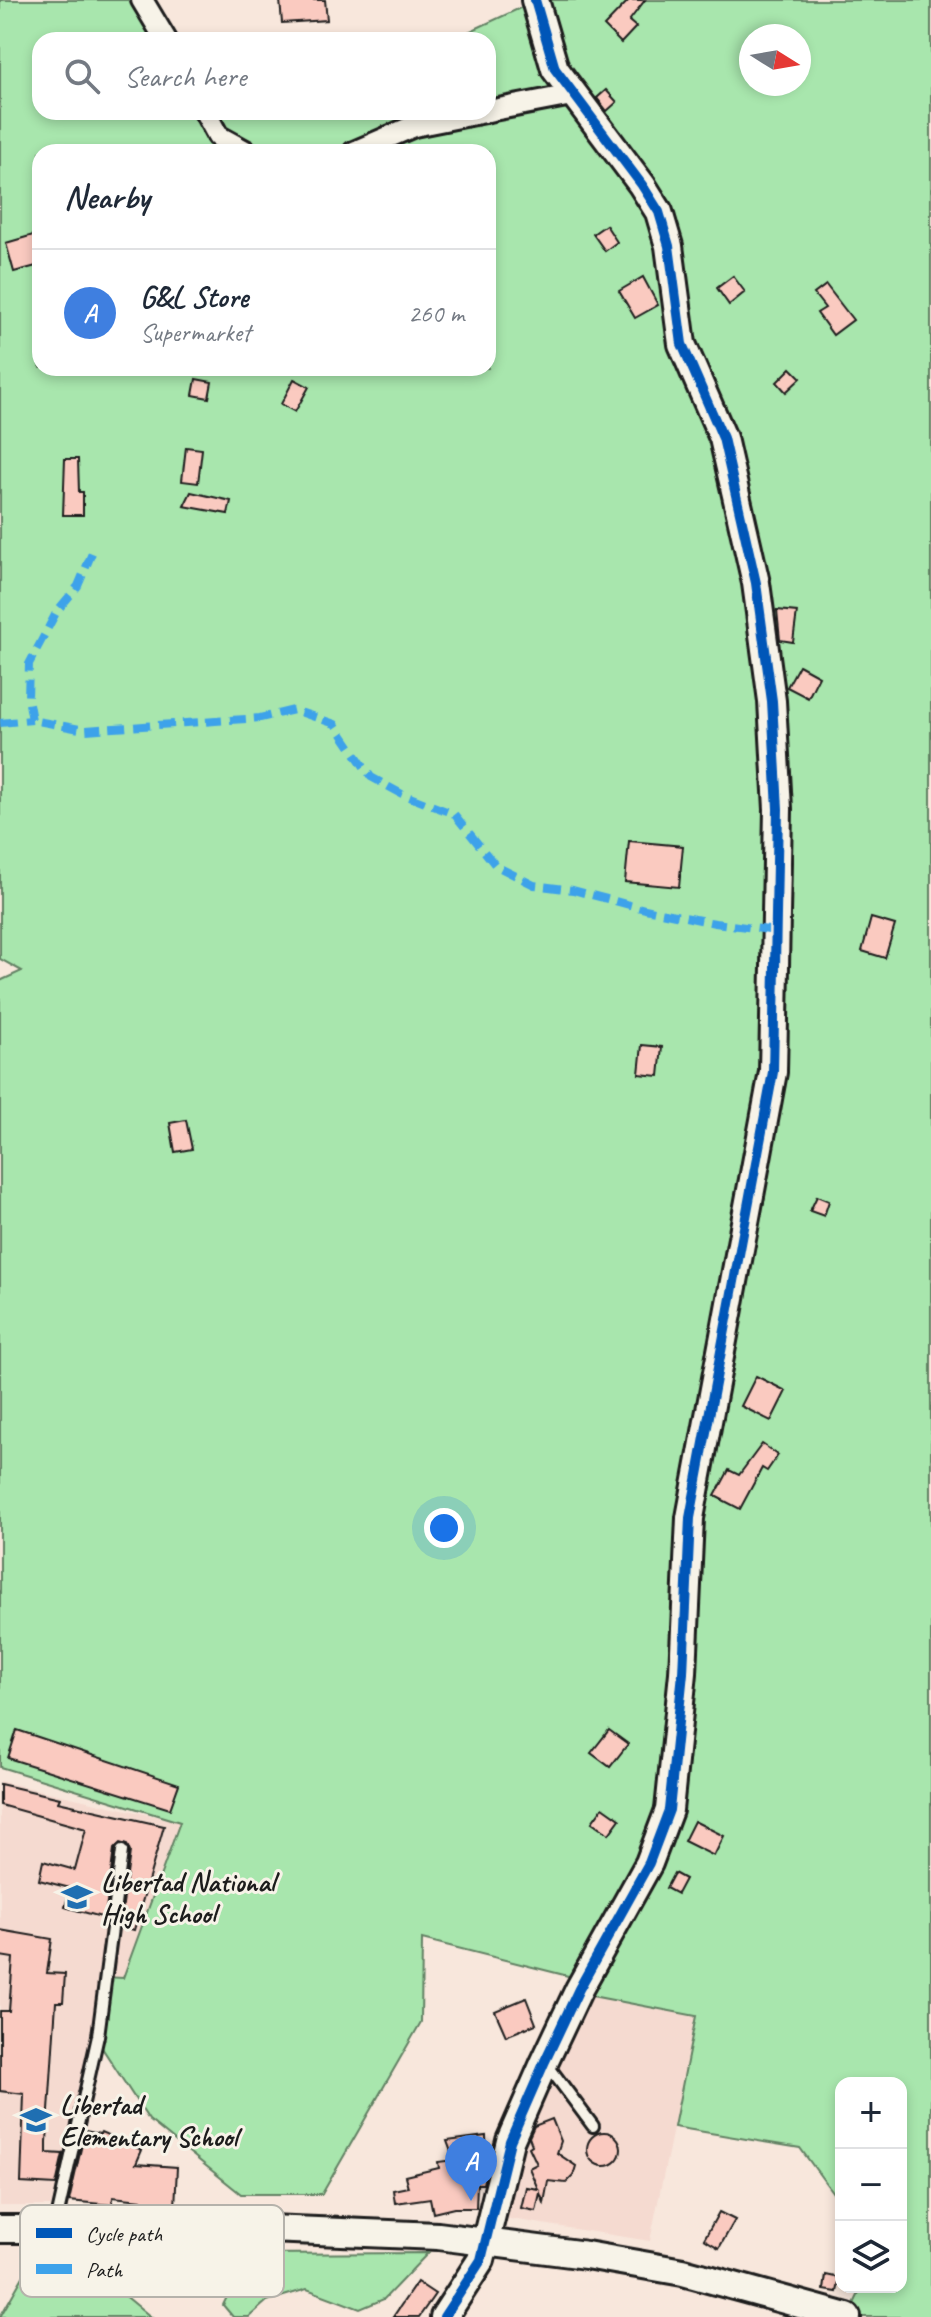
<!DOCTYPE html>
<html lang="en">
<head>
<meta charset="utf-8">
<style>
  :root { --surface:#fff; --page:#f6f6f7; --text:#1f2937; --muted:#747a83; --line:#e0e1e3; --accent:#0f766e }
  body { margin:0; font-family:Caveat,sans-serif; background:var(--page); color:var(--text) }
  .controls { position:absolute; right:24px; bottom:24px; display:grid; overflow:hidden; border-radius:16px; box-shadow:0 4px 12px #0003 }
  .controls button { width:72px; height:72px; display:grid; place-items:center; padding:0; border:0; border-bottom:2px solid var(--line); background:var(--surface); color:var(--text); font:40px sans-serif }
  .compass { position:absolute; left:739px; top:24px; width:72px; height:72px; border-radius:50%; background:var(--surface); box-shadow:0 4px 12px #0003; rotate:101deg }
  .you { position:absolute; left:444px; top:1528px; width:28px; height:28px; margin:-20px; border:6px solid #fff; border-radius:50%; background:#1a73e8; box-shadow:0 0 0 12px #1a73e833 }
  .badge { display:grid; place-items:center; width:52px; height:52px; border-radius:50%; background:var(--accent); color:#fff; font-size:26px; font-weight:700 }
  .pin { position:absolute; translate:-50% -66px; filter:drop-shadow(0 2px 4px #0008) }
  .pin::after { content:''; position:absolute; top:42px; width:28px; height:24px; background:inherit; clip-path:polygon(0 0,100% 0,50% 100%) }
  .list { margin:0; padding:0; list-style:none }
  h2 { display:flex; justify-content:space-between; align-items:center; height:104px; margin:0; padding:0 32px; font-size:34px }
  h2 small { font-size:26px; font-weight:400; color:var(--muted) }
  .list li { display:grid; grid-template-columns:52px 1fr auto; gap:24px; align-items:center; box-sizing:border-box; height:128px; padding:0 32px; border-top:2px solid var(--line) }
  .list b { display:block; font-size:30px; white-space:nowrap }
  .list p { margin:0; font-size:26px; white-space:nowrap; color:var(--muted) }
  .list em { font-size:26px; font-style:normal; color:var(--muted) }
  .icon { flex:none; width:44px; height:44px; fill:none; stroke:currentColor; stroke-width:2; stroke-linecap:round; stroke-linejoin:round }
  .map { position:relative; flex:none; width:931px; height:2317px; overflow:hidden }
  .search { position:absolute; background:var(--surface); box-shadow:0 4px 12px #0003; left:32px; top:32px; width:464px; height:88px; display:flex; align-items:center; gap:20px; box-sizing:border-box; padding:0 28px; border-radius:24px; color:var(--muted); font-size:30px }
  .panel { position:absolute; background:var(--surface); box-shadow:0 4px 12px #0003; left:32px; top:144px; width:464px; height:232px; border-radius:24px }
  .map>svg:first-child { display:block }
  .built { fill:#f5dad0 }
  .green { fill:#a8e6ad; stroke:#628164; stroke-width:2; fill-rule:evenodd }
  .building { fill:#facac0; stroke:#1c1c1c; stroke-width:2 }
  .lines { fill:none; stroke-linecap:round; stroke-linejoin:round }
  .service-casing { stroke:#1c1c1c; stroke-width:16 }
  .minor-casing { stroke:#1c1c1c; stroke-width:26 }
  .tertiary-casing { stroke:#1c1c1c; stroke-width:32 }
  .service { stroke:#f7f3e8; stroke-width:10 }
  .minor { stroke:#f7f3e8; stroke-width:20 }
  .tertiary { stroke:#f7f3e8; stroke-width:26 }
  .quiet { stroke:#3da2ea; stroke-width:8; stroke-dasharray:16 8; stroke-linecap:butt }
  .cycleway-casing { stroke:#f7f3e8; stroke-width:15 }
  .cycleway { stroke:#0057b8; stroke-width:10 }
  .labels { text-anchor:middle; stroke-width:6; stroke-linejoin:round; paint-order:stroke }
  .poi-label { font-size:28px; font-weight:bold; fill:#1c1c1c; stroke:#f7f3e8; text-anchor:start }
  .key { fill:#f7f3e8; stroke:#b5b2ab; stroke-width:2 }
  .key-label { font-size:22px; fill:#1c1c1c }
</style>
</head>
<body>
<div class="map">
<svg width="931" height="2317" viewBox="0 0 931 2317">
  <rect width="100%" height="100%" fill="#f8e7dc"/>
  <filter id="ink" filterUnits="userSpaceOnUse"><feTurbulence type="fractalNoise" baseFrequency=".0125" numOctaves="2"/><feDisplacementMap in="SourceGraphic" scale="16" xChannelSelector="R" yChannelSelector="G"/><feConvolveMatrix kernelMatrix="1 2 1 2 8 2 1 2 1" color-interpolation-filters="sRGB"/></filter>
  <g filter="url(#ink)">
    <!-- built -->
    <g class="built">
      <path d="M0 1781 180 1822 123 1979 98 1978 93 2034 51 2206H0Z"/>
      <path d="M592 1996 696 2016 650 2241 505 2218 517 2150 533 2107Z"/>
    </g>
    <!-- green -->
    <g class="green">
      <path d="M0 0H144L167 40H40V112H488V40H451L531 3 532 0H931V2317H840L854 2304 862 2287H901V2083H841V2204L800 2148 674 2127 696 2016 592 1996 572 1977 422 1939 421 2022 322 2194H241L149 2120 93 2034 105 1977 123 1978 180 1822 0 1767V981L22 971 0 959ZM751 36H799V84H751ZM40 152H488V368H40Z"/>
      <path d="M428 2253 384 2299 360 2309 307 2289 267 2301 249 2317H233L223 2305 248 2254Z"/>
      <path d="M25 2273 100 2275 151 2317H0Z"/>
    </g>
    <!-- building -->
    <g class="building">
      <path d="M280 0H325L327 20 282 23Z"/>
      <path d="M629 0H645L629 21 636 27 621 43 604 26Z"/>
      <path d="M606 90 617 102 607 111 597 98Z"/>
      <path d="M606 225 617 242 605 251 593 234Z"/>
      <path d="M40 233V265L14 272 6 243Z"/>
      <path d="M733 276 745 292 729 305 717 288Z"/>
      <path d="M643 277 658 305 635 318 619 291Z"/>
      <path d="M826 285 853 320 833 335 817 313 825 308 814 294Z"/>
      <path d="M791 368 801 378 786 392 777 382Z"/>
      <path d="M196 379 212 382 209 398 193 395Z"/>
      <path d="M294 379 309 387 295 412 281 404Z"/>
      <path d="M186 447 202 449 198 483 182 481Z"/>
      <path d="M65 459H78L79 492H83V515H63Z"/>
      <path d="M191 492 231 501 228 514 184 506Z"/>
      <path d="M777 610 797 612 793 642 780 640Z"/>
      <path d="M799 665 819 676 808 698 787 687Z"/>
      <path d="M629 841 683 846 679 887 625 882Z"/>
      <path d="M871 918 895 925 885 958 862 951Z"/>
      <path d="M642 1045 662 1047 659 1076 639 1074Z"/>
      <path d="M186 1120 192 1149 175 1152 170 1123Z"/>
      <path d="M817 1196 829 1201 824 1216 810 1211Z"/>
      <path d="M756 1376 786 1391 771 1421 741 1406Z"/>
      <path d="M762 1444 778 1455 767 1471 762 1468 740 1509 715 1496 729 1470 739 1475Z"/>
      <path d="M17 1730 179 1784 170 1809 8 1758Z"/>
      <path d="M609 1730 628 1744 610 1767 591 1753Z"/>
      <path d="M0 1784 60 1798 58 1802 164 1826 134 1930 120 1926 130 1852 127 1845 120 1843 114 1849 105 1918 65 1907 70 1888 39 1880 43 1861 75 1870 86 1829 0 1805Z"/>
      <path d="M603 1807 620 1819 609 1834 592 1822Z"/>
      <path d="M694 1821 724 1836 714 1856 684 1841Z"/>
      <path d="M674 1873 685 1879 677 1894 666 1888Z"/>
      <path d="M0 1930 52 1939 47 1973 65 1974 63 2002H56L47 2142V2153L63 2154 56 2185 21 2183 24 2094 0 2091V2011H9L13 1958 0 1956Z"/>
      <path d="M526 1998 536 2024 506 2036 495 2011Z"/>
      <path d="M552 2119 561 2141 557 2153 576 2166 573 2176 566 2183 548 2181 544 2203 540 2193 536 2211 521 2208 526 2187 538 2189 529 2168 537 2164 529 2147 532 2145 529 2137 534 2126Z"/>
      <path d="M85 2131 100 2134 101 2132 142 2150 136 2164 177 2167 175 2207 141 2205V2200L113 2197 112 2205 69 2201Z"/>
      <circle cx="604" cy="2149" r="17"/>
      <path d="M486 2136 487 2167 483 2184H477L476 2208H454L433 2213 430 2198 395 2203 393 2190 408 2187 405 2176 439 2168 438 2162 454 2160 447 2141Z"/>
      <path d="M719 2212 735 2220 719 2248 704 2239Z"/>
      <path d="M826 2275 840 2278 837 2292 824 2290Z"/>
      <path d="M417 2282 435 2294 419 2317H393Z"/>
    </g>
    <g class="lines">
      <!-- service casing -->
      <g class="service-casing">
        <g id="service">
          <path d="M546 2063 593 2126"/>
          <path d="M55 2227 98 2036 122 1851"/>
        </g>
      </g>
      <!-- minor casing -->
      <g class="minor-casing">
        <g id="minor">
          <path d="M142 0 166 40"/>
          <path d="M488 111 572 95"/>
          <path d="M205 112 218 136 247 152"/>
          <path d="M354 152 414 126 485 112"/>
        </g>
      </g>
      <!-- tertiary casing -->
      <g class="tertiary-casing">
        <g id="tertiary">
          <path d="M0 2229H269L438 2236 586 2255 683 2272 847 2317"/>
          <path d="M444 2317 481 2260 510 2141 545 2061 579 1989 649 1863 669 1810 683 1673 690 1518 773 1072 778 809 772 701 756 583 723 438 682 344 669 246 659 212 642 185 555 69 535 0"/>
        </g>
      </g>
      <!-- service -->
      <use href="#service" class="service"/>
      <!-- minor -->
      <use href="#minor" class="minor"/>
      <!-- tertiary -->
      <use href="#tertiary" class="tertiary"/>
      <!-- quiet -->
      <g class="quiet">
        <path d="M92 553 78 586 57 611 29 664 28 698 32 720 85 730 260 718 294 710 335 724 371 777 402 794 454 814 496 866 534 885 573 890 645 909 715 923 777 931"/>
        <path d="M0 723 32 720"/>
      </g>
      <!-- cycleway casing -->
      <g class="cycleway-casing">
        <path id="cycleway" d="M444 2317 481 2260 510 2141 545 2061 579 1989 649 1863 669 1810 683 1673 690 1518 773 1072 778 809 772 701 756 583 723 438 682 344 669 246 659 212 642 185 555 69 535 0"/>
      </g>
      <!-- cycleway -->
      <use href="#cycleway" class="cycleway"/>
    </g>
  </g>
  <!-- icons -->
  <defs>
    <g id="school-bare" transform="scale(2.4)"><path d="M0-5L7-2L0 1L-7-2ZM-4 1L0 2.5L4 1V4Q0 6-4 4Z" fill="#1f6fb2" stroke="#f7f3e8" stroke-width="2.5" paint-order="stroke"/></g>
  </defs>
  <g fill-rule="evenodd">
    <use href="#school-bare" x="77" y="1897"/>
    <use href="#school-bare" x="36" y="2120"/>
  </g>
  <g class="labels">
    <!-- poi labels -->
    <g class="poi-label">
      <text x="101" y="1891">Libertad National<tspan x="101" dy="32">High School</tspan></text>
      <text x="60" y="2114">Libertad<tspan x="60" dy="32">Elementary School</tspan></text>
    </g>
  </g>
  <!-- legend -->
  <rect x="20" y="2205" width="264" height="92" rx="12" class="key"/>
  <rect x="36" y="2228" width="36" height="10" fill="#0057b8"/>
  <rect x="36" y="2264" width="36" height="10" fill="#3da2ea"/>
  <g class="key-label">
    <text x="86" y="2241">Cycle path</text>
    <text x="86" y="2277">Path</text>
  </g>
</svg>
<div class="controls">
<button>+</button>
<button>−</button>
<button><svg class="icon" aria-label="layers" viewBox="0 0 24 24"><path d="M12 4l9 5-9 5-9-5zM3 14l9 5 9-5"/></svg></button>
</div>
<svg class="compass" viewBox="-18 -18 36 36"><path d="M0-13l5 13h-10z" fill="#e53935"/><path d="M0 13l5-13h-10z" fill="#747a83"/></svg>
<div class="you"></div>
<div class="pin badge" style="left:471px;top:2201px;background:#3f7fe0">A</div>
<div class="search"><svg class="icon" aria-label="search" viewBox="0 0 24 24"><circle cx="10" cy="10" r="6"/><path d="M15 15l6 6"/></svg>Search here</div>
<section class="panel">
<h2>Nearby<small></small></h2>
<ul class="list">
<li><span class="badge" style="background:#3f7fe0">A</span><div><b>G&amp;L Store</b><p>Supermarket</p></div><em>260 m</em></li>
</ul>
</section>
</div>
</body>
</html>
